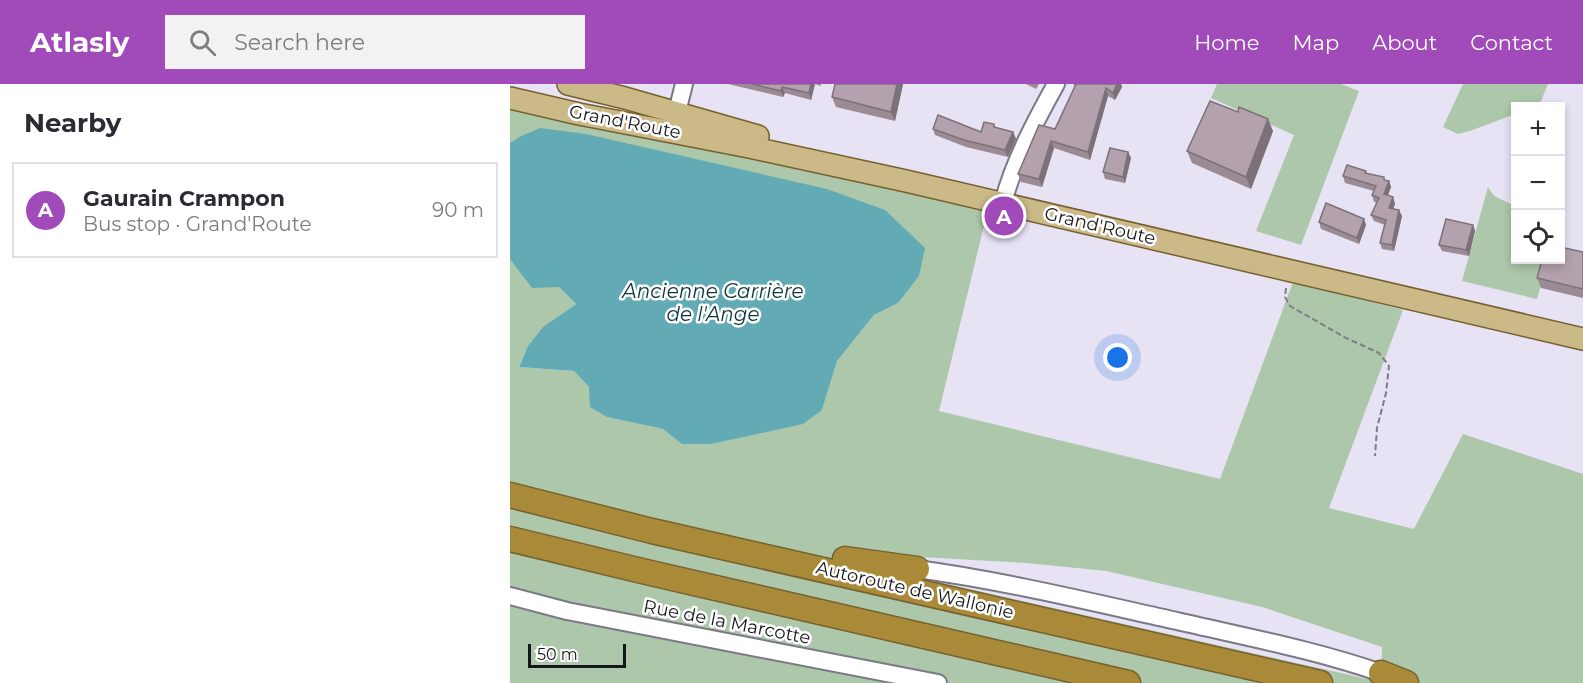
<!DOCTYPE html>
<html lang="en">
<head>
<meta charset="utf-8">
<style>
  :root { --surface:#fff; --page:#f2f2f3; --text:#2b2b33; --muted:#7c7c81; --line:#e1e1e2; --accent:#a04bb9 }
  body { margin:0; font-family:Montserrat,sans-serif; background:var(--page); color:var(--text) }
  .controls { position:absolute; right:18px; top:18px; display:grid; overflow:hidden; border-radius:0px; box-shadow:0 3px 9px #0003 }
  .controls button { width:54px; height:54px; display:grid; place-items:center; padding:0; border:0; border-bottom:2px solid var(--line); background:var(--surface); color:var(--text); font:30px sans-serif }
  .scale { position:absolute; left:18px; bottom:15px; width:98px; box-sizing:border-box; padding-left:6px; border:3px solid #16151b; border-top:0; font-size:16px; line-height:21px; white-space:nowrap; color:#16151b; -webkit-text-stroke:4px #fff; paint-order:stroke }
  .you { position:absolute; left:608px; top:274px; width:21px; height:21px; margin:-15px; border:4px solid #fff; border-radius:50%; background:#1a73e8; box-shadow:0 0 0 9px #1a73e833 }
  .badge { display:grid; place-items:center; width:39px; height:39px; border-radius:50%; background:var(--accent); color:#fff; font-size:20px; font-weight:700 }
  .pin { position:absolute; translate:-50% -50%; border:3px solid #fff; box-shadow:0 2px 6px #0006 }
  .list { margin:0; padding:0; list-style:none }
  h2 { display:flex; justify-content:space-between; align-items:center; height:78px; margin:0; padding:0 24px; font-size:26px }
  h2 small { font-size:20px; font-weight:400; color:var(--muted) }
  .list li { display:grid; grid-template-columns:39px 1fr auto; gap:18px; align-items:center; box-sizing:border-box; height:96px; margin:0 12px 12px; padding:0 12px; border:2px solid var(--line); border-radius:0px }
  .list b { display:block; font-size:22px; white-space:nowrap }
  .list p { margin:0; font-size:20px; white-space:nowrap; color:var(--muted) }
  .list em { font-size:20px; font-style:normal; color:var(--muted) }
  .icon { flex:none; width:33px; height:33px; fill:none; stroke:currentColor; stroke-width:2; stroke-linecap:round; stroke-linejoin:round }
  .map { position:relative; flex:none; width:1073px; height:599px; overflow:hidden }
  header { display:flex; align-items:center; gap:36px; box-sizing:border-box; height:84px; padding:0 30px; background:var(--accent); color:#fff }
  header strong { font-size:28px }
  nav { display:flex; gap:33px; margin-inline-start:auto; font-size:21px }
  .search { width:420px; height:54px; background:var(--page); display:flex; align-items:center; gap:15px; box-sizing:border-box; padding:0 21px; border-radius:0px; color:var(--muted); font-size:22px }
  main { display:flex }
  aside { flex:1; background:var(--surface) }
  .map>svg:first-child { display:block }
  .green { fill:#acc7aa; fill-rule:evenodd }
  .water { fill:#62abb5 }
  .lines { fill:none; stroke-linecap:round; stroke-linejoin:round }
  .minor-casing { stroke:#7c7887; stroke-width:20 }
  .major-casing { stroke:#76612e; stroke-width:24 }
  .highway-casing { stroke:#76612e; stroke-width:27 }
  .path { stroke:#7f7c88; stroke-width:2; stroke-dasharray:6 3; stroke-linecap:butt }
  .minor { stroke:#fff; stroke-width:16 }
  .major { stroke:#cbb988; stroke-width:21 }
  .highway { stroke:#a98a38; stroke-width:24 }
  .wall { fill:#9a8b95 }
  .shaded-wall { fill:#7d7179 }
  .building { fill:#b3a2ad; stroke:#7d7179; stroke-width:1.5 }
  .labels { text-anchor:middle; stroke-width:5; stroke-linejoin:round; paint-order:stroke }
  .street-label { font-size:18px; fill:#16151b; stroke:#fff }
  .water-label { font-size:20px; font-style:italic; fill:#103439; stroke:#fff }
</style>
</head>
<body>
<header>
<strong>Atlasly</strong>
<div class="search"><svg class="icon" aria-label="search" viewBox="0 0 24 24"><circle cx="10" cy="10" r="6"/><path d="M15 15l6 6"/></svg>Search here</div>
<nav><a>Home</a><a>Map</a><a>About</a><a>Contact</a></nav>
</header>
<main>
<aside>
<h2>Nearby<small></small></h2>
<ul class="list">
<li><span class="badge">A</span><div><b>Gaurain Crampon</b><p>Bus stop · Grand'Route</p></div><em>90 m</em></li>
</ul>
</aside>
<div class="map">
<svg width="1073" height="599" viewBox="0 0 1073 599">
  <rect width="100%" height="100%" fill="#e7e2f4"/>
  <!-- green -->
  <g class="green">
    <path d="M707 0H831L849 7 791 161 746 147 784 51 701 14Z"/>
    <path d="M953 0H1038L1029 22H1005V30L960 47 948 50 933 43Z"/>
    <path d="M0 17 478 125 429 327 710 395 783 198 893 226 819 424 904 445 953 350 1073 390V599H0V175L49 203 66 220C37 240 22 248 9 283L64 287 79 303 97 333 153 345 173 360H201L239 351 312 326 327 277 364 231 388 219 9 53 0 59ZM410 473 517 479 596 487 752 523 872 563 871 598 406 493Z"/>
    <path d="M978 103 984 112 1005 122V176H1038L1027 215 952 197Z"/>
  </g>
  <!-- water -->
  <path class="water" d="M30 44 76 50 317 105 375 126 415 164 409 192 388 219 364 231 327 277 312 326 293 340 201 360H172L153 345 97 333 80 323 79 303 64 287 9 283 18 262 33 243 66 220 49 203 22 204 0 175V59L9 53Z"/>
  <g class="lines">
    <!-- minor casing -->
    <g class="minor-casing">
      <g id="minor">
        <path d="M164 40 174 0"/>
        <path d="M493 119C504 77 525 38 546 0"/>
        <path d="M407 485C495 497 581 518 667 537 736 553 805 566 871 589"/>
        <path d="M0 512 57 527 428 599"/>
      </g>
    </g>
    <!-- major casing -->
    <g class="major-casing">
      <g id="major">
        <path d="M58 0 115 14 248 52"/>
        <path d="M0 14 69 30 239 63 396 97 1073 255"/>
      </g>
    </g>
    <!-- highway casing -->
    <g class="highway-casing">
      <g id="highway">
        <path d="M0 411 142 447 810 599"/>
        <path d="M0 455 132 487 618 599"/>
        <path d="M335 475 407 485"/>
        <path d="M871 589 896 599"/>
      </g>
    </g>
    <!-- path -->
    <path class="path" d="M776 204 775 213 780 222 836 254 869 269 879 282 876 309 867 344 865 372"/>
    <!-- minor -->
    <use href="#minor" class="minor"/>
    <!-- major -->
    <use href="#major" class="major"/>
    <!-- highway -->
    <use href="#highway" class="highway"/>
  </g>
  <!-- wall -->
  <g class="wall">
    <path d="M218 0H311V2L305 0 301 16 275 9 273 13Z"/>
    <path d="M393 0 385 37 326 23 322 13Z"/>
    <path d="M516 0H529L526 5Z"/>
    <path d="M563 0H611L612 3 605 16 598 12 580 76 544 64 532 103 511 98 508 90 545 45 565 2Z"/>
    <path d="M484 40 486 44 503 48 506 55 498 73 456 63 425 51 423 45 471 48Z"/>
    <path d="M763 47 741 105 682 79 677 67Z"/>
    <path d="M618 68 621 74 615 99 595 95 593 88Z"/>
    <path d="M856 90 879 97 881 103 878 111 883 113 885 120 883 125 892 132 884 167 872 165 870 159 875 141 864 137 861 131 867 119 864 118 862 111 864 107 835 99 833 92Z"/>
    <path d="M854 135 856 141 849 160 811 145 809 138Z"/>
    <path d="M963 141 965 147 959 172 932 167 929 161Z"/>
    <path d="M1073 168V214L1031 204 1027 194Z"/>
  </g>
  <!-- shaded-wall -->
  <g class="shaded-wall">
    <path d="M301 0H305L301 16 299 9Z"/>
    <path d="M387 0H393L385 37 381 28Z"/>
    <path d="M607 0H611L612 3 605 16 603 9Z"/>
    <path d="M272 3 275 9 273 13 271 7Z"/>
    <path d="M596 4 598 12 580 76 578 68Z"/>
    <path d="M758 35 763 47 741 105 736 93Z"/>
    <path d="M503 48 506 55 498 73 495 66Z"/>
    <path d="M541 57 544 64 532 103 529 95Z"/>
    <path d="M618 68 621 74 615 99 613 93Z"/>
    <path d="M879 97 881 103 876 116 874 110Z"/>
    <path d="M883 113 885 120 881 130 879 124Z"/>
    <path d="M889 126 892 132 884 167 882 161Z"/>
    <path d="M854 135 856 141 849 160 847 154Z"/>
    <path d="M963 141 965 147 959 172 956 166Z"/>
  </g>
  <!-- building -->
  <g class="building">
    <path d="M242 0H301L299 9 272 3 271 7Z"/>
    <path d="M325 0H387L381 28 322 13Z"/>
    <path d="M566 0H607L603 9 596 4 578 68 541 57 529 95 508 90 529 41 545 45Z"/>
    <path d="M700 17 728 28 729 23 758 35 736 93 677 67Z"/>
    <path d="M428 31 471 48 474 38 484 40V43L503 48 495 66 454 56 423 45Z"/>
    <path d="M600 64 618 68 613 93 593 88Z"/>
    <path d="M837 81 856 87 855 89 874 93V96L879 97 874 110 883 113 879 124 889 126 882 161 870 159 876 136 861 131 869 114 862 111 866 102 833 92Z"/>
    <path d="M816 119 854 135 847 154 809 138Z"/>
    <path d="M936 135 963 141 956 166 929 161Z"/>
    <path d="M1050 163 1073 168V205L1027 194 1032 176H1050Z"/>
  </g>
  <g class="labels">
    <!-- street labels -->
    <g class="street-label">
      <text transform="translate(115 38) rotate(11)" y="6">Grand'Route</text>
      <text transform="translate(590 142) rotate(13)" y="6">Grand'Route</text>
      <text transform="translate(405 506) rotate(13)" y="6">Autoroute de Wallonie</text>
      <text transform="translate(217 538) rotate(11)" y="6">Rue de la Marcotte</text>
    </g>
    <!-- water labels -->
    <g class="water-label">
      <text x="203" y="214">Ancienne Carrière<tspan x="203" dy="23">de l'Ange</tspan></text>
    </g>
  </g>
</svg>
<div class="controls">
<button>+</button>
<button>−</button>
<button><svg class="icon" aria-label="locate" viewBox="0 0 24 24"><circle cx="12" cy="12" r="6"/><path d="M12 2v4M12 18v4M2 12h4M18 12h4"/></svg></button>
</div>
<div class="scale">50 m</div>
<div class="you"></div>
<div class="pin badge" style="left:494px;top:132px">A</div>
</div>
</main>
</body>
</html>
